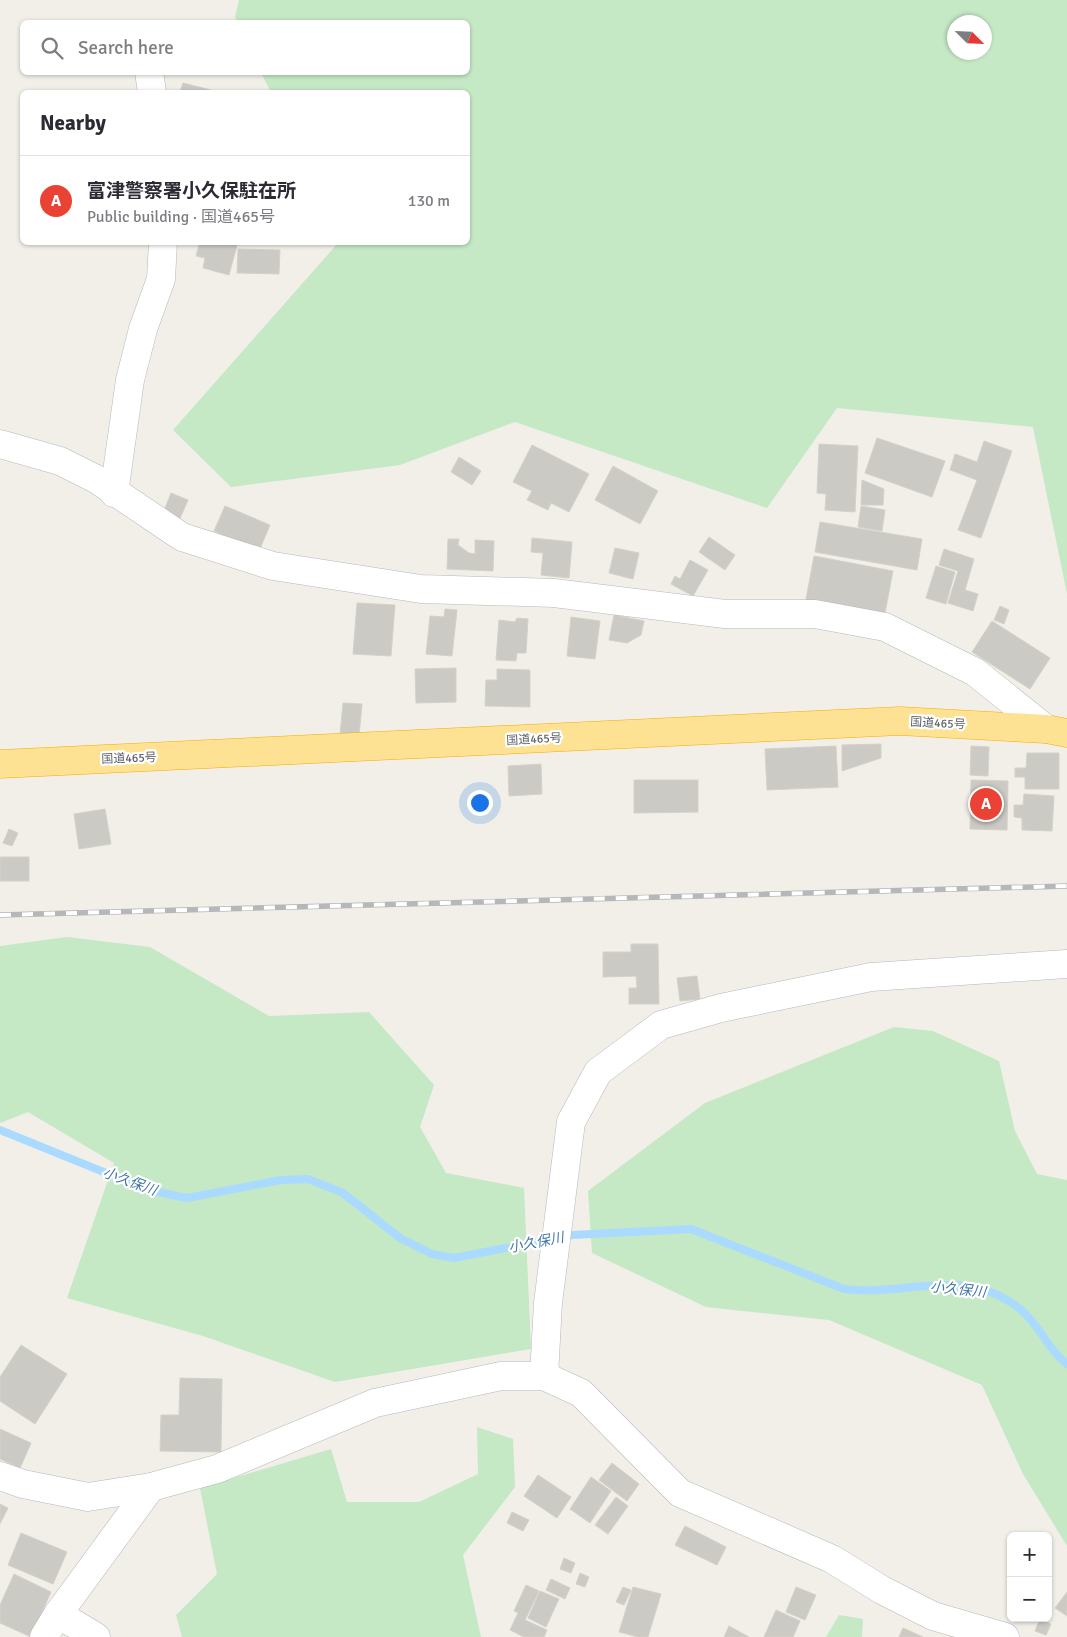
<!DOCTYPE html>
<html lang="en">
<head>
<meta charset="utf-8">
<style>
  :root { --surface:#fff; --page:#f2f2f3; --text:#2b2b33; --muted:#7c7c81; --line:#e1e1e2; --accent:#ea4335 }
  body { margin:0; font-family:Signika,"Noto Sans JP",sans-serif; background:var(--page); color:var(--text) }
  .controls { position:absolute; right:15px; bottom:15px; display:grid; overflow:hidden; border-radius:8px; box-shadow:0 1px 4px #0004 }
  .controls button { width:45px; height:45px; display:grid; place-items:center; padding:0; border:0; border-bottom:1px solid var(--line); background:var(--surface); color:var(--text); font:25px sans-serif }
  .compass { position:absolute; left:947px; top:15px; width:45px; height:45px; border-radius:50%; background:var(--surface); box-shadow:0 1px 4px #0004; rotate:114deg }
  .you { position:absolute; left:479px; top:802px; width:18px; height:18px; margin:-12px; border:4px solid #fff; border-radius:50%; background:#1a73e8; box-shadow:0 0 0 8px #1a73e833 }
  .badge { display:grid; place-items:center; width:32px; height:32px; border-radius:50%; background:var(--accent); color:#fff; font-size:16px; font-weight:700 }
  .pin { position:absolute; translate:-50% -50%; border:2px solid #fff; box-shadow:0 1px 5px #0006 }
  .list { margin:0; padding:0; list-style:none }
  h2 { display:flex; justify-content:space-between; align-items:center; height:65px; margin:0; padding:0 20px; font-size:21px }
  h2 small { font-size:16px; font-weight:400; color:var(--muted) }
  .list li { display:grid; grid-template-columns:32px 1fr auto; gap:15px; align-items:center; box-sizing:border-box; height:90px; padding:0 20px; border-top:1px solid var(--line) }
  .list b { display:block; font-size:19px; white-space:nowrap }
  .list p { margin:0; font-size:16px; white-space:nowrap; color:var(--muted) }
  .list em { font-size:16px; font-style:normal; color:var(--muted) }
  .icon { flex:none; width:28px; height:28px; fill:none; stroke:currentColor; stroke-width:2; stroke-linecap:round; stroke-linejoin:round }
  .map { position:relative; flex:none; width:1067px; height:1637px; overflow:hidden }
  .search { position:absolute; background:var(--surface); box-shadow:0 1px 4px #0004; left:20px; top:20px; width:450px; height:55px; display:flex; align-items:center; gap:12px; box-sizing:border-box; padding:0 18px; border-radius:8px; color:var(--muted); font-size:19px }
  .panel { position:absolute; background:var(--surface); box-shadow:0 1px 4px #0004; left:20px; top:90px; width:450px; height:155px; border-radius:8px }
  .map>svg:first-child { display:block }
  .green { fill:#c5e8c5; fill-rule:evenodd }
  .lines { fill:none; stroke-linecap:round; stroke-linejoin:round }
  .stream { stroke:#aadaff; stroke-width:8 }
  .building { fill:#cccac5; stroke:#d6d1c6 }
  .street-casing { stroke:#b5b8bc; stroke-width:29 }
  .highway-casing { stroke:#f9ab00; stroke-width:29 }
  .street { stroke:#fff; stroke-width:28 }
  .highway { stroke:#fde293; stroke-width:28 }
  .rail-casing { stroke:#b6b7b8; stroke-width:5.5 }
  .rail { stroke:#fff; stroke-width:4; stroke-dasharray:11; stroke-linecap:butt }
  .labels { text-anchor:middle; stroke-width:4.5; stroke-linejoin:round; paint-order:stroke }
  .street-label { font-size:12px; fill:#5f6368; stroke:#fff }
  .water-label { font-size:14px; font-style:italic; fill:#4174aa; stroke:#fff }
</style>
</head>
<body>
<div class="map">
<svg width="1067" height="1637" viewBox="0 0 1067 1637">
  <rect width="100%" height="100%" fill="#f1efe8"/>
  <!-- green -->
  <g class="green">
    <path d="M239 0H1067V594L1033 427 837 408 767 508 515 422 400 465 231 487 173 430 338 243 468 242V92H271L261 73 468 72V22H238L235 17ZM984 22V52H954V22Z"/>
    <path d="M67 937 150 947 269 1016 369 1012 434 1085 420 1127 446 1173 524 1188 531 1349 335 1382 203 1336 67 1298 114 1163 28 1112 0 1123V946Z"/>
    <path d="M894 1027 933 1031 999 1061 1015 1131 1037 1174 1067 1180V1546L1023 1474 982 1385 829 1320 706 1307 592 1253 588 1191 705 1103Z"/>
    <path d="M477 1427 513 1439 515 1487 463 1555 481 1637H182L176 1615 217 1574 200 1488 331 1449 347 1502H419L478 1474Z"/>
    <path d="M839 1615 863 1619 862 1637H826Z"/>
  </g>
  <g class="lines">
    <!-- stream -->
    <path class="stream" d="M0 1130 148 1190 187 1198 281 1180 308 1179 343 1193 400 1238 432 1254 454 1258 572 1235 691 1229 844 1289C904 1297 967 1265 1020 1309 1039 1324 1048 1350 1067 1364"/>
  </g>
  <!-- building -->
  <g class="building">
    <path d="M183 83 219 92H180Z"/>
    <path d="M200 242H238L229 275 203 268 205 258 196 256Z"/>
    <path d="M238 249 280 250 279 274 237 273Z"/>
    <path d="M877 438 945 461 932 497 865 473Z"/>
    <path d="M984 441 1012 451 981 538 958 530 977 480 950 470 955 454 977 462Z"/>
    <path d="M819 444 858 446 855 512 825 510 826 494 817 493Z"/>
    <path d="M532 445 589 474 569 512 551 503 548 510 527 500 532 491 513 482Z"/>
    <path d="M459 457 481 471 472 485 451 472Z"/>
    <path d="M613 466 658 491 640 524 595 500Z"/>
    <path d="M862 480 884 489 883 505H861Z"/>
    <path d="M171 493 188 500 178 523 162 516Z"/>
    <path d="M225 506 270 525 259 551 214 531Z"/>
    <path d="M861 506 885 510 882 531 858 527Z"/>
    <path d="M820 522 922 539 917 570 815 552Z"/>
    <path d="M709 537 735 555 725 570 699 552Z"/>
    <path d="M532 538 572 542 569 578 541 575 543 553 531 552Z"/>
    <path d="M448 539H459L458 545 469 553 475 554V540L494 541 493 571 447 569Z"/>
    <path d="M615 548 639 553 633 579 609 573Z"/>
    <path d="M944 549 974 559 965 590 978 594 973 611 948 603 958 571 939 565Z"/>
    <path d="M814 556 893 571 884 618 805 605Z"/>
    <path d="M690 560 708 570 693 596 671 584 675 576 680 579Z"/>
    <path d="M936 566 955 572 946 604 926 598Z"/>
    <path d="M357 603 395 605 391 656 353 654Z"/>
    <path d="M1000 606 1009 610 1004 624 994 620Z"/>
    <path d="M445 609 457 610 452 656 426 654 430 616 444 617Z"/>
    <path d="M614 615 644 621 641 635 627 643 609 640Z"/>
    <path d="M571 617 600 621 595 659 567 656Z"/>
    <path d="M517 618 528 619 526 653H517L516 661 496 660 499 620 515 622Z"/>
    <path d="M992 621 1050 658 1030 689 972 652Z"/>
    <path d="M456 668V702L416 703 415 669Z"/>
    <path d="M497 669 530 670V707L485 706 486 680H497Z"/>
    <path d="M343 703 362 704 359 736 340 735Z"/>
    <path d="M881 744V758L842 771V745Z"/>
    <path d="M836 746 838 787 767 790 765 749Z"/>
    <path d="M971 746 989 747 988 776 970 775Z"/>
    <path d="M1027 753H1059V789H1025V777H1015V768H1026Z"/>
    <path d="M541 764 542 794 509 796 508 766Z"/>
    <path d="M634 780H698V812L634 813Z"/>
    <path d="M971 780 1008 781 1007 830 970 829Z"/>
    <path d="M1024 794 1054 796 1052 831 1022 830V818L1014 817V805H1023Z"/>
    <path d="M105 809 111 844 79 849 74 814Z"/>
    <path d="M9 829 18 833 12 846 3 843Z"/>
    <rect x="0" y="857" width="29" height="24"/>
    <path d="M631 944H658L659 1004H629V988H637L636 976 603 977V952H631Z"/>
    <path d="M697 976 700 999 680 1001 677 978Z"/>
    <path d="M21 1345 67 1374 35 1424 0 1401V1377Z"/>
    <path d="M180 1378 222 1379 221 1452 160 1451 161 1415H179Z"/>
    <path d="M0 1429 31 1443 20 1468 0 1459Z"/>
    <path d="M612 1463 639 1484 627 1501 599 1480Z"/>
    <path d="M538 1475 571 1497 557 1518 524 1496Z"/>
    <path d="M591 1477 611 1491 590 1523 570 1509Z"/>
    <path d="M616 1497 628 1506 608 1534 595 1525Z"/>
    <path d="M0 1504 8 1508 0 1524Z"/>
    <path d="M512 1512 529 1520 523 1531 507 1523Z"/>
    <path d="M685 1526 726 1547 717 1565 675 1545Z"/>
    <path d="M21 1533 67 1552 53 1584 8 1565Z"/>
    <path d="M564 1558 575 1563 571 1573 560 1569Z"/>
    <path d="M580 1573 589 1577 585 1587 576 1584Z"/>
    <path d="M14 1574 51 1592 31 1637 0 1623V1605Z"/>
    <path d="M551 1579 570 1588 565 1599 546 1590Z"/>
    <path d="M526 1585 539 1591 525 1620 547 1630 544 1637H524L510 1630 518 1613 514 1611Z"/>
    <path d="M623 1587 631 1590 624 1605 616 1602Z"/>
    <path d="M633 1587 661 1594 648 1637H638L619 1632Z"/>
    <path d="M796 1587 816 1595 805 1620 786 1612Z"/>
    <path d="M540 1591 559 1599 546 1627 528 1618Z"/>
    <path d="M1067 1592V1616L1055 1608Z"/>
    <path d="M776 1610 800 1621 793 1637H764Z"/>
    <path d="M1040 1619 1051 1624 1046 1635 1035 1631Z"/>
    <path d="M729 1626 749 1637H724Z"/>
    <path d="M903 1628 923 1637H899Z"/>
  </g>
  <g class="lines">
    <!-- street casing -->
    <g class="street-casing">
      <g id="street">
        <path d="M149 72 152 92"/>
        <path d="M0 444 60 461 96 479 182 537 273 566 421 589 554 593 725 614H815L885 627 975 672 1046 729"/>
        <path d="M114 493 130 380 143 329 161 279 163 242"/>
        <path d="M544 1376 548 1303 571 1122 598 1072 661 1025 721 1008 871 977 1067 964"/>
        <path d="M0 1476 23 1484 88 1497 151 1487 217 1469 375 1403 501 1376H544L581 1393 680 1493 832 1559 882 1590 933 1616 1005 1637"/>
        <path d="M44 1637 58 1614"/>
        <path d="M96 1637 58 1614 151 1487"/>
      </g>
    </g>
    <!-- highway casing -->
    <g class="highway-casing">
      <path id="highway" d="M0 764 900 721 1046 729 1067 733"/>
    </g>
    <!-- street -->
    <use href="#street" class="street"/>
    <!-- highway -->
    <use href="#highway" class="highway"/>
    <!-- rail casing -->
    <g class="rail-casing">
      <path id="rail" d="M0 915 1067 886"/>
    </g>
    <!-- rail -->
    <use href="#rail" class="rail"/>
  </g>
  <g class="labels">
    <!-- street labels -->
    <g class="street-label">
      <text transform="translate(938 723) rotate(3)" y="4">国道465号</text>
      <text transform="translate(534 739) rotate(-3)" y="4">国道465号</text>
      <text transform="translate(129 758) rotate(-2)" y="4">国道465号</text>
    </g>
    <!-- water labels -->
    <g class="water-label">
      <text transform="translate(130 1181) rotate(20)" y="5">小久保川</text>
      <text transform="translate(536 1242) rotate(-11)" y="5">小久保川</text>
      <text transform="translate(958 1289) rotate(6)" y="5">小久保川</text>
    </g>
  </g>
</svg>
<div class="controls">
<button>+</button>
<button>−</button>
</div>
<svg class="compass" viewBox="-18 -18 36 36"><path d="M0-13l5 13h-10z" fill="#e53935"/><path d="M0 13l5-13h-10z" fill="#7c7c81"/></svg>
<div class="you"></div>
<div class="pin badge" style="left:986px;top:804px">A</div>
<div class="search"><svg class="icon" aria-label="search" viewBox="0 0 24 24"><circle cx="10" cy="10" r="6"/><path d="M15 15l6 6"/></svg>Search here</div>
<section class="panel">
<h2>Nearby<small></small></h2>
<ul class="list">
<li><span class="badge">A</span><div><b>富津警察署小久保駐在所</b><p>Public building · 国道465号</p></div><em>130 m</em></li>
</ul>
</section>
</div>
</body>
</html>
